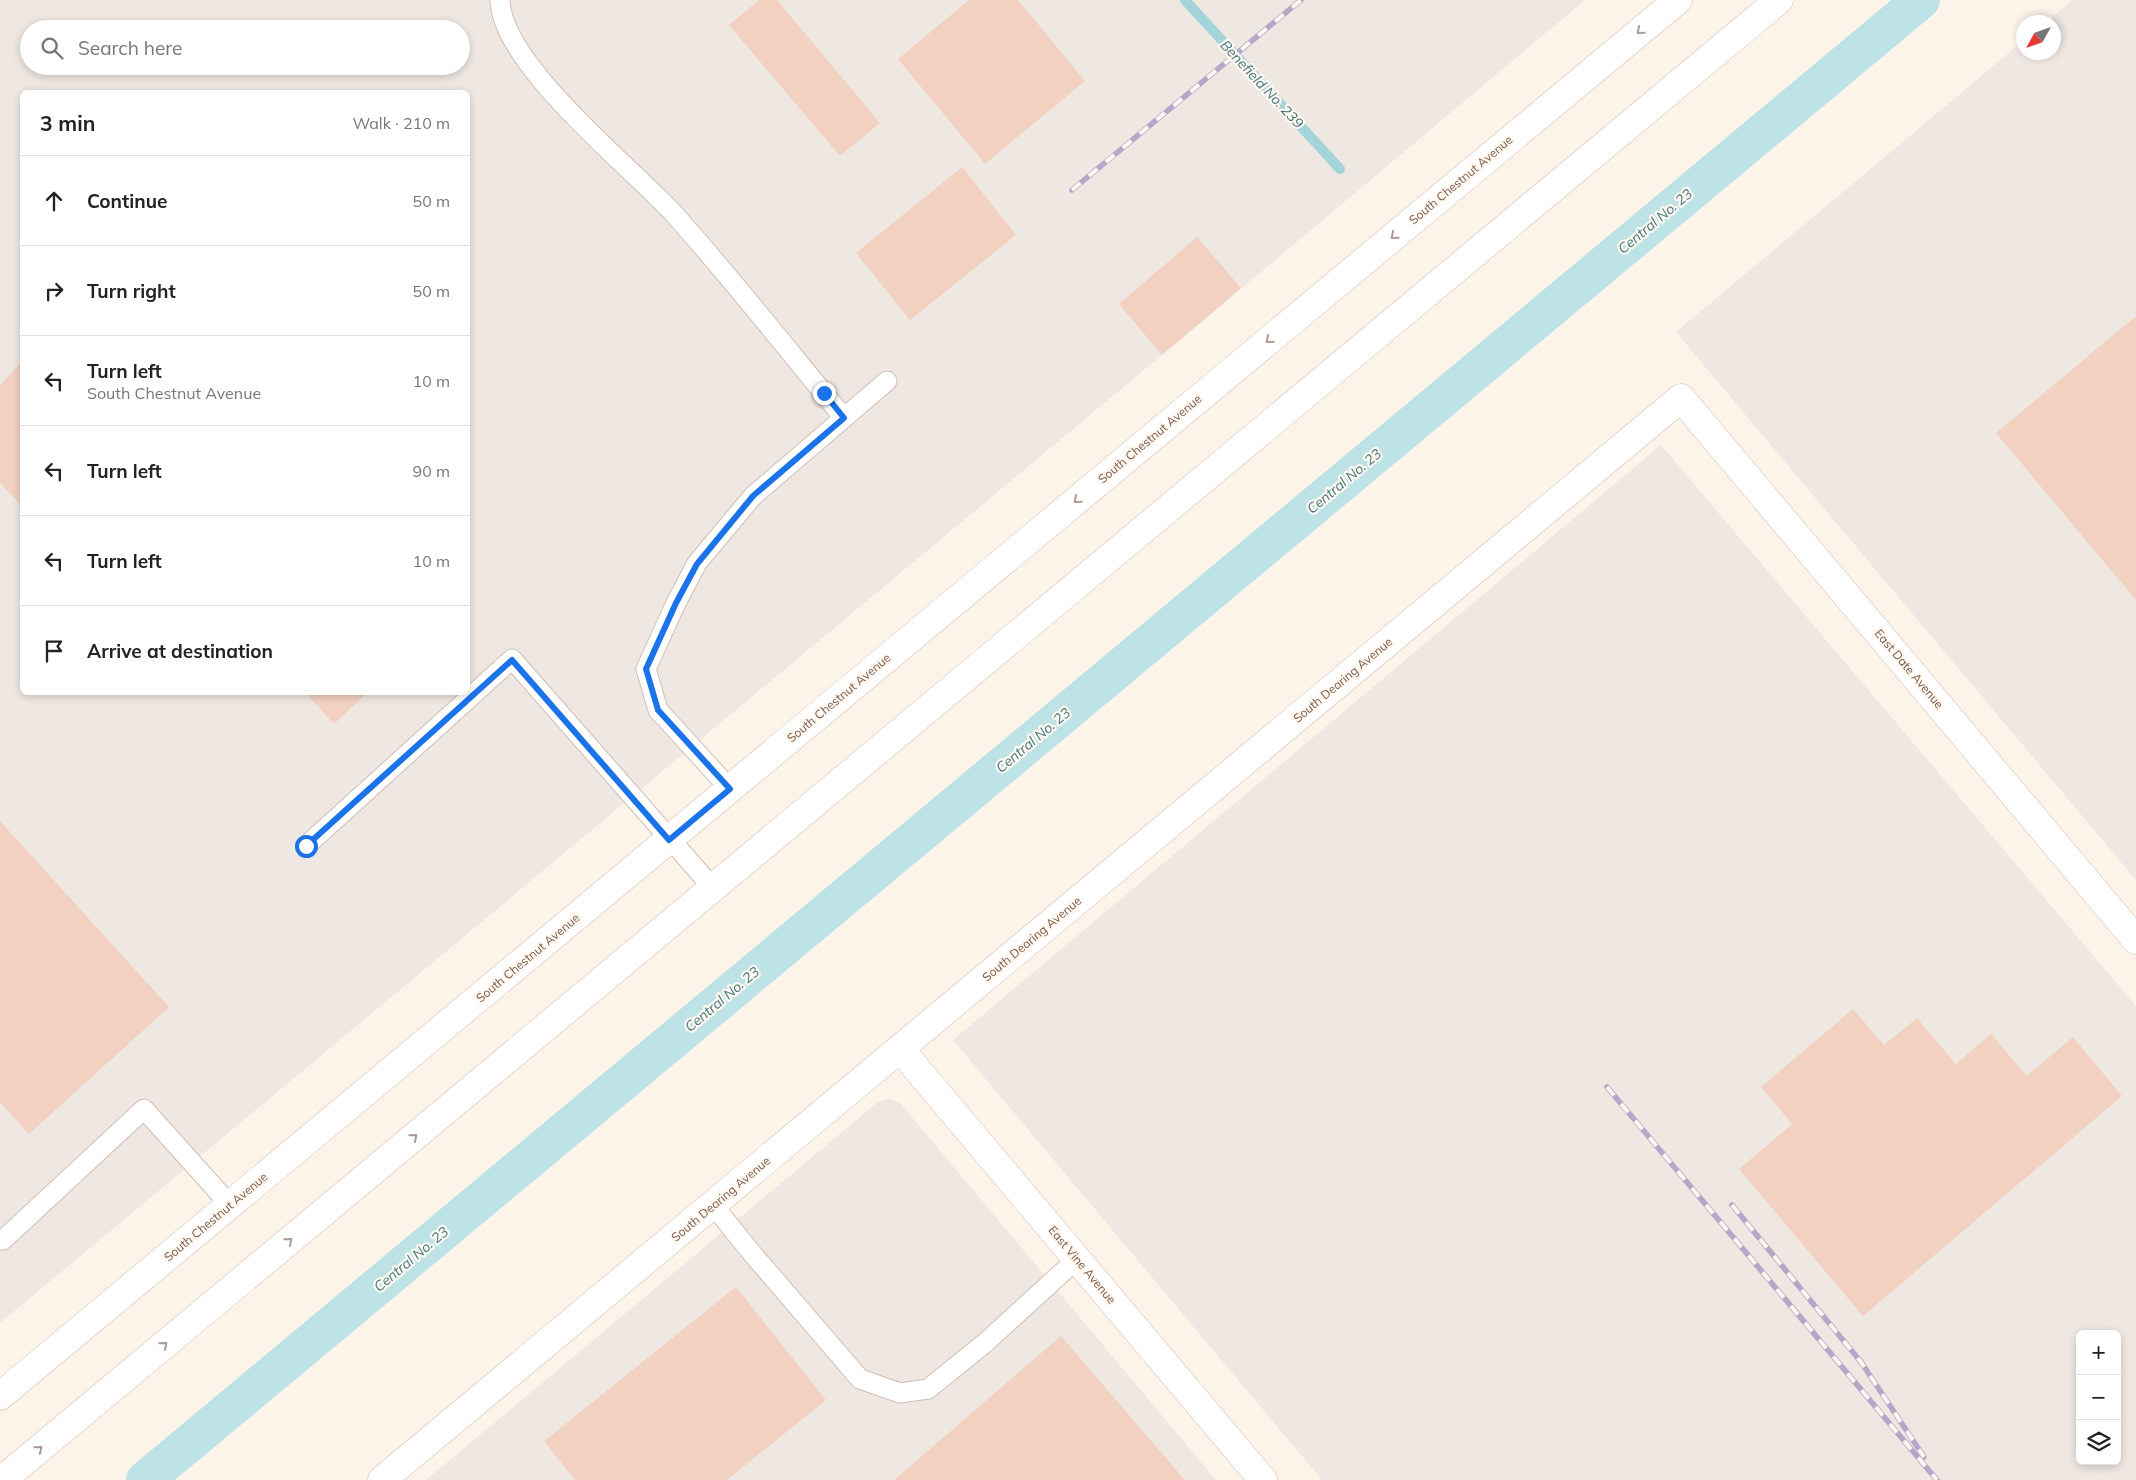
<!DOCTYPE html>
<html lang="en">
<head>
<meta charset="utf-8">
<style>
  :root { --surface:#fff; --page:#f2f2f2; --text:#222; --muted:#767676; --line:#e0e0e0 }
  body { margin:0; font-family:Mulish,sans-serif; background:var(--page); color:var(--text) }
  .controls { position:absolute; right:15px; bottom:15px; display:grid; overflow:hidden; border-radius:8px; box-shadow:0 2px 8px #0003 }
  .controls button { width:45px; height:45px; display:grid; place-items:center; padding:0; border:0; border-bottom:1px solid var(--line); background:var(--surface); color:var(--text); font:25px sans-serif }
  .compass { position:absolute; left:2016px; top:15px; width:45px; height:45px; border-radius:50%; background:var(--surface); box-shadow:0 2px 8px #0003; rotate:230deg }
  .stop { position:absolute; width:15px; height:15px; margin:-11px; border:4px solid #1a73e8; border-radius:50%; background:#fff }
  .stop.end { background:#1a73e8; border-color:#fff; box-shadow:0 1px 5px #0008 }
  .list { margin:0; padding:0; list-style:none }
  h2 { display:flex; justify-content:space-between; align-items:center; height:65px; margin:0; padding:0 20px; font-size:21px }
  h2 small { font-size:16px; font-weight:400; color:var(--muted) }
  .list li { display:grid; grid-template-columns:32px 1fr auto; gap:15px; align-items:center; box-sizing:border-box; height:90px; padding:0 20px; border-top:1px solid var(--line) }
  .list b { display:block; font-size:19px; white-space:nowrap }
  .list p { margin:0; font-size:16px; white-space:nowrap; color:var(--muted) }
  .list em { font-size:16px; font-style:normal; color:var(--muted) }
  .icon { flex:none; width:28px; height:28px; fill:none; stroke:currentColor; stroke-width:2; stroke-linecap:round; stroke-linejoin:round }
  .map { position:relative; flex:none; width:2136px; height:1480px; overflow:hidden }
  .search { position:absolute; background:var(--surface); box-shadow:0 2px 8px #0003; left:20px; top:20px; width:450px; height:55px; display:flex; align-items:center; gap:12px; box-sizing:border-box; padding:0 18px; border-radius:28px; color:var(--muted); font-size:19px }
  .panel { position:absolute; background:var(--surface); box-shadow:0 2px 8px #0003; left:20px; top:90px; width:450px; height:605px; border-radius:8px }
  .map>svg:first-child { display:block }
  .industrial { fill:#eee7e2; fill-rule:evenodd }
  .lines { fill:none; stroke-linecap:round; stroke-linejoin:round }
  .stream { stroke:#a3d4d9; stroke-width:10 }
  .canal { stroke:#bde3e7; stroke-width:38 }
  .building { fill:#f2d1c0 }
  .lane-casing { stroke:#d2bdb1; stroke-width:21 }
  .street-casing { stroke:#d2bdb1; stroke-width:29 }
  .secondary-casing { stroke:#d5bdae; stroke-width:29 }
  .lane { stroke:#fff; stroke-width:19 }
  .street { stroke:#fff; stroke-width:28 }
  .secondary { stroke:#fff; stroke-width:28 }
  .rail-casing { stroke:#b6a6c8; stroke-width:5.5 }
  .rail { stroke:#fff8f0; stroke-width:4; stroke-dasharray:11; stroke-linecap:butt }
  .oneway { stroke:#ae9b94 }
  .route { stroke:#1a73e8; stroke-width:6 }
  .labels { text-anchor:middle; stroke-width:4.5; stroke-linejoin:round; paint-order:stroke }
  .street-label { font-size:12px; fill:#78594c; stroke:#fff8f0 }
  .water-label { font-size:14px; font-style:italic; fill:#3f767d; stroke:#fff8f0 }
</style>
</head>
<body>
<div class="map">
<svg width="2136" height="1480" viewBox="0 0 2136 1480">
  <rect width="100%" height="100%" fill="#fdf4e9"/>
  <!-- industrial -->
  <g class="industrial">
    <path d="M0 0H1585L1162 355 0 1323ZM29 29H461V66H29ZM22 92H468V692H22Z"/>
    <path d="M2073 0H2136V880L1676 332 2023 41 2024 52H2054V22H2046Z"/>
    <path d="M1661 445 2136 1006V1480H1322L953 1040ZM2080 1334H2117V1461H2080Z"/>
    <path d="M890 1099 901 1104 1216 1480H426L878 1102Z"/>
  </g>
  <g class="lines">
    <!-- stream -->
    <path class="stream" d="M1185 0 1340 169"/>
    <!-- canal -->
    <path class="canal" d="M145 1480 1921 0"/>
  </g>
  <!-- building -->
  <g class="building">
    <path d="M759 0H777L880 123 840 156 729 25Z"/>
    <path d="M969 0H1018L1085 81 985 164 898 59Z"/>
    <path d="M962 167 1016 235 910 320 856 253Z"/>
    <path d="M1197 237 1241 288 1162 355 1119 304Z"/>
    <path d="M2136 316V600L1996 433Z"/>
    <path d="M22 362V506L0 483V385Z"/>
    <path d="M305 692H368L334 724Z"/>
    <path d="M0 821 169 1007 29 1134 0 1102Z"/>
    <path d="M1853 1009 1884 1045 1917 1018 1956 1064 1991 1034 2027 1076 2073 1037 2122 1096 1863 1316 1739 1169 1792 1124 1761 1087Z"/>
    <path d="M736 1287 826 1400 727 1480H575L544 1441Z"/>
    <path d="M1061 1336 1185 1480H894Z"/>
  </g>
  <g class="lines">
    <!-- lane casing -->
    <g class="lane-casing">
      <g id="lane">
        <path d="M500 0C501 64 631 167 674 214 733 280 788 350 844 418"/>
        <path d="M730 789 658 710 646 669 676 603 697 563 753 496 887 381"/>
        <path d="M306 846 512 659 713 888"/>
        <path d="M713 1205 750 1251 860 1379 900 1393 928 1389 985 1343 1077 1259"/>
        <path d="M3 1240 144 1109 230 1205"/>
      </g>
    </g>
    <!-- street casing -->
    <g class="street-casing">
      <g id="street">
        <path d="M900 1049 1263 1480"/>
        <path d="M382 1480 1681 398 2136 940"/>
      </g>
    </g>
    <!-- secondary casing -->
    <g class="secondary-casing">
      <g id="secondary">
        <path d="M0 1396 1678 0"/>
        <path d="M2 1480 1779 0"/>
      </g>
    </g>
    <!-- lane -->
    <use href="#lane" class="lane"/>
    <!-- street -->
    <use href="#street" class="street"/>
    <!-- secondary -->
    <use href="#secondary" class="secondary"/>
    <!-- rail casing -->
    <g class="rail-casing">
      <g id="rail">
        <path d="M1072 190 1301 0"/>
        <path d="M1607 1087 1937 1480"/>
        <path d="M1732 1205 1861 1362 1924 1457"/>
      </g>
    </g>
    <!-- rail -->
    <use href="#rail" class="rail"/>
  </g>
  <!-- one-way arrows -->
  <defs><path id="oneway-chevron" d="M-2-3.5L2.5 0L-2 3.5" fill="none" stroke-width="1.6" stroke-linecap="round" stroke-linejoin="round" transform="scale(1.25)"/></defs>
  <g class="oneway">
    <use href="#oneway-chevron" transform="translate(1640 31) rotate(140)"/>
    <use href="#oneway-chevron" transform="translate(1394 236) rotate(140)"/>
    <use href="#oneway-chevron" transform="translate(1269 340) rotate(140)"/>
    <use href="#oneway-chevron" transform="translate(1077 500) rotate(140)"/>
    <use href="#oneway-chevron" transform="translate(414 1137) rotate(-40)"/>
    <use href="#oneway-chevron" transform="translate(289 1241) rotate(-40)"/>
    <use href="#oneway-chevron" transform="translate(164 1345) rotate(-40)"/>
    <use href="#oneway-chevron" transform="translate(39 1449) rotate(-40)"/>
  </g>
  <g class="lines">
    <!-- route -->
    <path class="route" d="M306 846 512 660 669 840 730 789 658 710 646 669 676 603 697 564 753 496 844 418 824 393"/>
  </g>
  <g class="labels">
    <!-- street labels -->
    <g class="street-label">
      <text transform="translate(1461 180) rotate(-40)" y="4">South Chestnut Avenue</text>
      <text transform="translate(1150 439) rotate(-40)" y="4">South Chestnut Avenue</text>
      <text transform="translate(1909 669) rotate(50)" y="4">East Date Avenue</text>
      <text transform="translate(1343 680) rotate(-40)" y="4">South Dearing Avenue</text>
      <text transform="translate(839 698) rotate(-40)" y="4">South Chestnut Avenue</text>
      <text transform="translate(1032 939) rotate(-40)" y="4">South Dearing Avenue</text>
      <text transform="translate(528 958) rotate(-40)" y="4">South Chestnut Avenue</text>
      <text transform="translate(721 1199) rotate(-40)" y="4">South Dearing Avenue</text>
      <text transform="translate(216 1217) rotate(-40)" y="4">South Chestnut Avenue</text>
      <text transform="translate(1082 1265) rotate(50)" y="4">East Vine Avenue</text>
    </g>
    <!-- water labels -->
    <g class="water-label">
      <text transform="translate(1262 84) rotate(47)" y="5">Benefield No. 239</text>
      <text transform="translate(1655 221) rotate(-40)" y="5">Central No. 23</text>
      <text transform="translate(1344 481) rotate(-40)" y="5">Central No. 23</text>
      <text transform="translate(1033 740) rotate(-40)" y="5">Central No. 23</text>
      <text transform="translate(722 999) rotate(-40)" y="5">Central No. 23</text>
      <text transform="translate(411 1259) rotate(-40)" y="5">Central No. 23</text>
    </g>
  </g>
</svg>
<div class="controls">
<button>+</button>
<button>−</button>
<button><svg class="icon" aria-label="layers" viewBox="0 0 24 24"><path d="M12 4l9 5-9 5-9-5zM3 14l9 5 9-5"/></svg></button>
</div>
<svg class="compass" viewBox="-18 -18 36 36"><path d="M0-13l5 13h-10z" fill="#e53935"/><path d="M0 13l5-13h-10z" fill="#767676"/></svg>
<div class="stop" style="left:306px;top:846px"></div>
<div class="stop end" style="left:824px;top:393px"></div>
<div class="search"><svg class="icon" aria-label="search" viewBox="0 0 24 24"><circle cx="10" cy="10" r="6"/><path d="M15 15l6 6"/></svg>Search here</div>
<section class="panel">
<h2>3 min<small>Walk · 210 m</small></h2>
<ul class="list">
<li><svg class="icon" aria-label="ahead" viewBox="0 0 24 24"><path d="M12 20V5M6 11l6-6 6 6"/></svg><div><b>Continue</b></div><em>50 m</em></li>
<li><svg class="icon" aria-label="right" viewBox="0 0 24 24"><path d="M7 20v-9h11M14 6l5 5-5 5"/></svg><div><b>Turn right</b></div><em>50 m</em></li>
<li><svg class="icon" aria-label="left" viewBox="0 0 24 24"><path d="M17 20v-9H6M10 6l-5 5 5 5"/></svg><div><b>Turn left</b><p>South Chestnut Avenue</p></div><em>10 m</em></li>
<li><svg class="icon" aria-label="left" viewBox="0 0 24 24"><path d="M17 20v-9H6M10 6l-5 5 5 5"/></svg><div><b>Turn left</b></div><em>90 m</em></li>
<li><svg class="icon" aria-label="left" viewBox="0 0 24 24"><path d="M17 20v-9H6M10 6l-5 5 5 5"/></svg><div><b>Turn left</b></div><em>10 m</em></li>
<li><svg class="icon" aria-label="arrive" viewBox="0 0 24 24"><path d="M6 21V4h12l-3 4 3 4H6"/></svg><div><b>Arrive at destination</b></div></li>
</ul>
</section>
</div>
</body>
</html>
